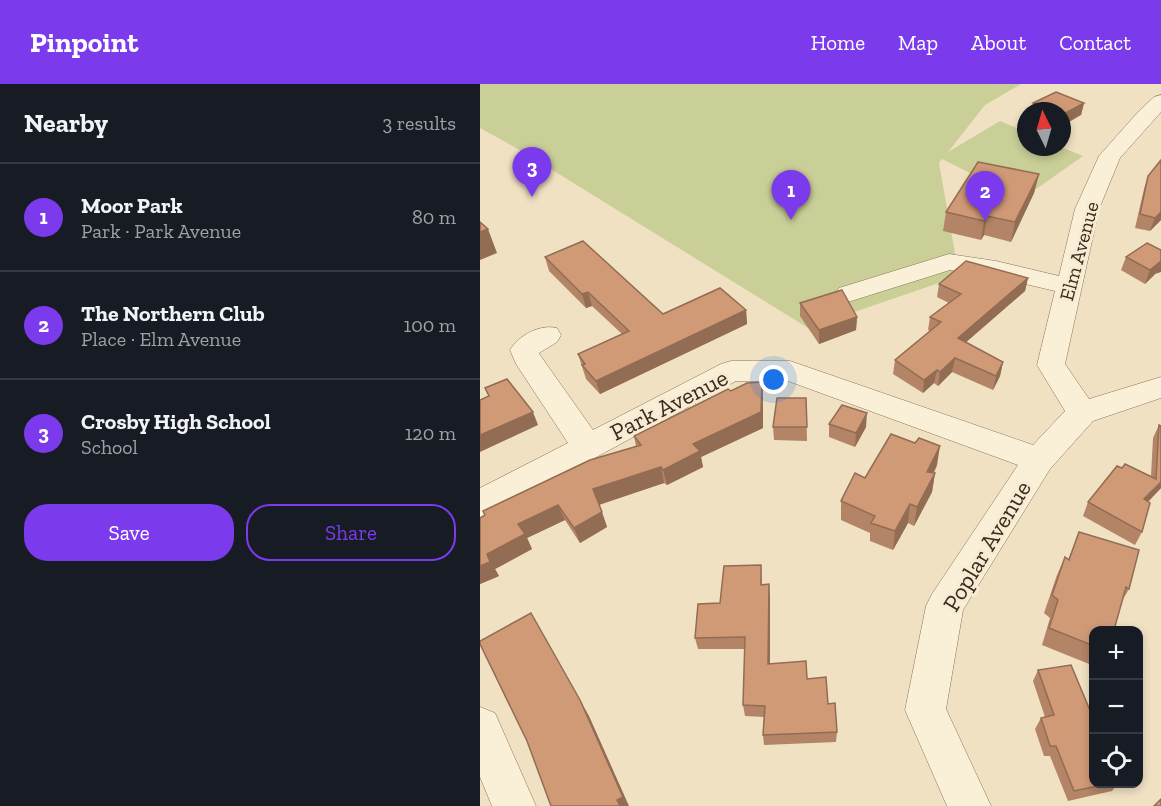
<!DOCTYPE html>
<html lang="en">
<head>
<meta charset="utf-8">
<style>
  :root { --surface:#171b24; --page:#242831; --text:#f1f3f6; --muted:#9ea1a6; --line:#363941; --accent:#7c3aed }
  body { margin:0; font-family:"Zilla Slab",serif; background:var(--page); color:var(--text) }
  .controls { position:absolute; right:18px; bottom:18px; display:grid; overflow:hidden; border-radius:12px; box-shadow:0 3px 9px #0003 }
  .controls button { width:54px; height:54px; display:grid; place-items:center; padding:0; border:0; border-bottom:2px solid var(--line); background:var(--surface); color:var(--text); font:30px sans-serif }
  .compass { position:absolute; left:537px; top:18px; width:54px; height:54px; border-radius:50%; background:var(--surface); box-shadow:0 3px 9px #0003; rotate:355deg }
  .you { position:absolute; left:294px; top:296px; width:21px; height:21px; margin:-15px; border:4px solid #fff; border-radius:50%; background:#1a73e8; box-shadow:0 0 0 9px #1a73e833 }
  .badge { display:grid; place-items:center; width:39px; height:39px; border-radius:50%; background:var(--accent); color:#fff; font-size:20px; font-weight:700 }
  .pin { position:absolute; translate:-50% -50px; filter:drop-shadow(0 2px 3px #0008) }
  .pin::after { content:''; position:absolute; top:32px; width:21px; height:18px; background:inherit; clip-path:polygon(0 0,100% 0,50% 100%) }
  .list { margin:0; padding:0; list-style:none }
  h2 { display:flex; justify-content:space-between; align-items:center; height:78px; margin:0; padding:0 24px; font-size:26px }
  h2 small { font-size:20px; font-weight:400; color:var(--muted) }
  .list li { display:grid; grid-template-columns:39px 1fr auto; gap:18px; align-items:center; box-sizing:border-box; height:108px; padding:0 24px; border-top:2px solid var(--line) }
  .list b { display:block; font-size:22px; white-space:nowrap }
  .list p { margin:0; font-size:20px; white-space:nowrap; color:var(--muted) }
  .list em { font-size:20px; font-style:normal; color:var(--muted) }
  .actions { display:flex; gap:12px; padding:18px 24px }
  .actions a { flex:1; padding:14px 0; border:2px solid var(--accent); border-radius:24px; text-align:center; font-size:21px; color:var(--accent) }
  .actions .main { background:var(--accent); color:#fff }
  .icon { flex:none; width:33px; height:33px; fill:none; stroke:currentColor; stroke-width:2; stroke-linecap:round; stroke-linejoin:round }
  .map { position:relative; flex:none; width:681px; height:722px; overflow:hidden }
  header { display:flex; align-items:center; gap:36px; box-sizing:border-box; height:84px; padding:0 30px; background:var(--accent); color:#fff }
  header strong { font-size:28px }
  nav { display:flex; gap:33px; margin-inline-start:auto; font-size:21px }
  main { display:flex }
  aside { flex:1; background:var(--surface) }
  .map>svg:first-child { display:block }
  .green { fill:#cacf97 }
  .lines { fill:none; stroke-linecap:round; stroke-linejoin:round }
  .minor-casing { stroke:#8c7259; stroke-width:1 }
  .minor { fill:#faefd7; fill-rule:evenodd }
  .wall { fill:#b38466 }
  .shaded-wall { fill:#926c53 }
  .building { fill:#d09a77; stroke:#926c53; stroke-width:1.5 }
  .labels { text-anchor:middle; stroke-width:6; stroke-linejoin:round; paint-order:stroke }
  .far-street-label { font-size:20px; fill:#3b2b1e; stroke:#f7ecd3 }
  .street-label { font-size:24px; fill:#3b2b1e; stroke:#f7ecd3 }
</style>
</head>
<body>
<header>
<strong>Pinpoint</strong>
<nav><a>Home</a><a>Map</a><a>About</a><a>Contact</a></nav>
</header>
<main>
<aside>
<h2>Nearby<small>3 results</small></h2>
<ul class="list">
<li><span class="badge">1</span><div><b>Moor Park</b><p>Park · Park Avenue</p></div><em>80 m</em></li>
<li><span class="badge">2</span><div><b>The Northern Club</b><p>Place · Elm Avenue</p></div><em>100 m</em></li>
<li><span class="badge">3</span><div><b>Crosby High School</b><p>School</p></div><em>120 m</em></li>
</ul>
<div class="actions"><a class="main">Save</a><a>Share</a></div>
</aside>
<div class="map">
<svg width="681" height="722" viewBox="0 0 681 722">
  <rect width="100%" height="100%" fill="#f0e1c3"/>
  <!-- green -->
  <path class="green" d="M0 0H541L505 21 468 68 520 37 546 48V63H581L603 72 542 115 462 75 459 79 479 192 328 244 40 66 0 44Z"/>
  <g class="lines">
    <!-- minor casing -->
    <g class="minor-casing">
      <g id="minor">
        <path d="M681 11V28L640 74 619 125 585 280 609 315 681 293V314L613 337 570 385 483 526 466 625 511 722H467L425 626 446 522 452 510 538 381 308 297H256L12 430 0 433V404L88 359 36 280 30 266C39 251 60 240 77 244L81 251 77 258 59 269 60 271 113 346 241 280 251 277H310L553 361 585 327 557 281 575 207 516 193 470 186 368 218 359 216 355 210 359 204 469 170 516 177 579 192 595 125 619 72 658 28 674 13Z"/>
        <path d="M0 623 15 629 56 722H12L0 693Z"/>
      </g>
    </g>
    <!-- minor -->
    <use href="#minor" class="minor"/>
  </g>
  <!-- wall -->
  <g class="wall">
    <path d="M553 19H604L601 31 582 27H551Z"/>
    <path d="M559 90 554 109 531 158 504 151 501 156 463 147 466 128Z"/>
    <path d="M668 92 681 136 670 147 655 144 664 105Z"/>
    <path d="M667 159 675 190 665 200 641 186 646 173Z"/>
    <path d="M65 173 183 230 266 226 267 240 120 310 106 295 98 270 142 250 112 222 106 224 69 187Z"/>
    <path d="M548 194 545 207 486 258 523 278 520 292 513 306 472 288 458 302 454 299 443 309 413 290 415 276 450 247 448 246 450 233 469 219 457 213 459 200Z"/>
    <path d="M320 219 377 233 376 246 339 260 320 232Z"/>
    <path d="M282 298 283 313V344L221 373 223 383 187 401 184 399 119 420 127 443 100 459 85 436 47 454 52 465 15 485 19 492 0 500V434L156 362 154 352 251 307Z"/>
    <path d="M326 314 327 357 294 356 293 343Z"/>
    <path d="M349 340 386 343 375 363 349 353Z"/>
    <path d="M679 341 681 342V404L668 418 662 448 655 461 603 432 608 418 642 384 671 392 673 354Z"/>
    <path d="M457 381 454 389H455L452 408 434 442 428 439 413 466 390 457V449L361 436V417L385 394Z"/>
    <path d="M599 448 649 505 642 517 614 546V582L562 561 570 534 564 529 577 491 585 473 588 476Z"/>
    <path d="M281 481 282 501 290 512V579L327 595 348 620 357 648 356 658 284 661 283 651 284 633 265 632 263 621 265 565H218L215 554 240 519Z"/>
    <path d="M558 586 614 699H638L632 707 588 717 570 672H564L555 645 561 634 565 633 553 597Z"/>
  </g>
  <!-- shaded-wall -->
  <g class="shaded-wall">
    <path d="M604 19 601 31 582 42V31Z"/>
    <path d="M559 90 554 109 531 158 535 138Z"/>
    <path d="M681 128V136L670 147 675 134Z"/>
    <path d="M507 132 504 151 501 156 504 137Z"/>
    <path d="M8 145 17 169 0 176V148Z"/>
    <path d="M681 177V188L675 190 665 200 670 186Z"/>
    <path d="M548 194 545 207 476 267 478 254Z"/>
    <path d="M108 208 112 222 106 224 102 210Z"/>
    <path d="M266 226 267 240 120 310 116 297Z"/>
    <path d="M377 233 376 246 339 260V246Z"/>
    <path d="M475 274 472 288 458 302 460 288Z"/>
    <path d="M523 278 520 292 513 306 516 292Z"/>
    <path d="M457 286 454 299 443 309 444 296Z"/>
    <path d="M282 298 283 313V344L221 373 223 383 187 401 183 386Z"/>
    <path d="M53 328 58 341 0 368V351Z"/>
    <path d="M387 329 386 343 375 363 376 349Z"/>
    <path d="M460 362 457 381 444 407 447 388Z"/>
    <path d="M181 383 184 399 119 421 113 405Z"/>
    <path d="M455 389 452 408 434 442 437 423Z"/>
    <path d="M681 398V404L657 429 664 415Z"/>
    <path d="M430 420 428 439 413 466 415 447Z"/>
    <path d="M78 421 85 436 47 454 52 465 15 485 19 492 0 500V482L7 470 38 440Z"/>
    <path d="M122 428 127 443 100 459 94 444Z"/>
    <path d="M289 500 290 512V591L288 580Z"/>
    <path d="M100 616 109 632 149 722H140Z"/>
  </g>
  <!-- building -->
  <g class="building">
    <path d="M576 8 604 19 582 31V27H571L553 19Z"/>
    <path d="M681 76V128L675 134 660 130 668 92Z"/>
    <path d="M498 78 559 90 535 138 507 132 504 137 466 128Z"/>
    <path d="M0 138 8 145 0 148Z"/>
    <path d="M103 157 183 230 240 204 266 226 116 297 102 281 105 280 98 270 149 247 108 208 102 210 65 173Z"/>
    <path d="M667 159 681 166V177L670 186 646 173Z"/>
    <path d="M486 177 548 194 478 254 523 278 516 292 475 274 460 288 457 286 444 296 415 276 461 238 450 233 481 210 459 200Z"/>
    <path d="M362 206 377 233 339 246 320 219Z"/>
    <path d="M27 295 53 328 0 351V316L9 312 5 304Z"/>
    <path d="M282 298 281 328 213 360 220 367 183 386 181 383 113 405 122 428 94 444 78 421 38 440 45 450 7 470 10 478 0 482V434L5 431 3 427 110 376 161 361 154 352 248 305 251 307 267 299Z"/>
    <path d="M297 314H326L327 343H293Z"/>
    <path d="M362 321 387 329 376 349 349 340Z"/>
    <path d="M679 341 681 342V398L664 415 670 419 662 448 608 418 637 382 642 384 645 380 676 395Z"/>
    <path d="M411 350 435 359 439 354 460 362 447 388 455 389 437 423 430 420 415 447 391 439 395 432 361 417 375 389 385 394Z"/>
    <path d="M599 448 659 466 649 505 646 503 634 546H614V562L569 544 578 516 572 511 585 473 589 476Z"/>
    <path d="M281 481V501L289 500 288 580 326 577 327 595 346 593 348 620 355 619 357 648 283 651 285 622 263 621 265 553 215 554 218 520 240 519 244 482Z"/>
    <path d="M51 529 100 616 143 713 137 716 140 722H71L47 657 0 560V557Z"/>
    <path d="M591 581 614 636V699H632L594 707 576 662H570L561 634 574 631 558 586Z"/>
    <path d="M681 715V722H674Z"/>
  </g>
  <g class="labels">
    <!-- far-street labels -->
    <g class="far-street-label">
      <text transform="translate(599 167) rotate(-75)" y="7">Elm Avenue</text>
    </g>
    <!-- street labels -->
    <g class="street-label">
      <text transform="translate(189 321) rotate(-27)" y="8">Park Avenue</text>
      <text transform="translate(507 462) rotate(-59)" y="8">Poplar Avenue</text>
    </g>
  </g>
</svg>
<div class="controls">
<button>+</button>
<button>−</button>
<button><svg class="icon" aria-label="locate" viewBox="0 0 24 24"><circle cx="12" cy="12" r="6"/><path d="M12 2v4M12 18v4M2 12h4M18 12h4"/></svg></button>
</div>
<svg class="compass" viewBox="-18 -18 36 36"><path d="M0-13l5 13h-10z" fill="#e53935"/><path d="M0 13l5-13h-10z" fill="#9ea1a6"/></svg>
<div class="you"></div>
<div class="pin badge" style="left:311px;top:136px">1</div>
<div class="pin badge" style="left:505px;top:137px">2</div>
<div class="pin badge" style="left:52px;top:113px">3</div>
</div>
</main>
</body>
</html>
